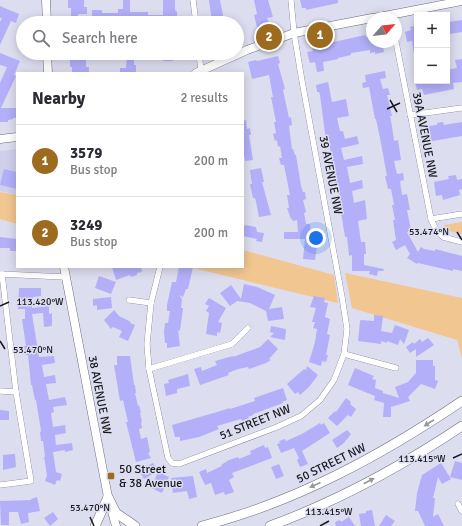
<!DOCTYPE html>
<html lang="en">
<head>
<meta charset="utf-8">
<style>
  :root { --surface:#fff; --page:#f7f7f7; --text:#2b2b33; --muted:#7c7c81; --line:#e1e1e2; --accent:#9c6b1f }
  body { margin:0; font-family:Signika,sans-serif; background:var(--page); color:var(--text) }
  .controls { position:absolute; right:12px; top:12px; display:grid; overflow:hidden; border-radius:0px; box-shadow:0 2px 10px #0003 }
  .controls button { width:36px; height:36px; display:grid; place-items:center; padding:0; border:0; border-bottom:1px solid var(--line); background:var(--surface); color:var(--text); font:20px sans-serif }
  .compass { position:absolute; left:366px; top:12px; width:36px; height:36px; border-radius:50%; background:var(--surface); box-shadow:0 2px 10px #0003; rotate:63deg }
  .you { position:absolute; left:316px; top:238px; width:14px; height:14px; margin:-10px; border:3px solid #fff; border-radius:50%; background:#1a73e8; box-shadow:0 0 0 6px #1a73e833 }
  .badge { display:grid; place-items:center; width:26px; height:26px; border-radius:50%; background:var(--accent); color:#fff; font-size:13px; font-weight:700 }
  .pin { position:absolute; translate:-50% -50%; border:2px solid #fff; box-shadow:0 1px 4px #0006 }
  .list { margin:0; padding:0; list-style:none }
  h2 { display:flex; justify-content:space-between; align-items:center; height:52px; margin:0; padding:0 16px; font-size:17px }
  h2 small { font-size:13px; font-weight:400; color:var(--muted) }
  .list li { display:grid; grid-template-columns:26px 1fr auto; gap:12px; align-items:center; box-sizing:border-box; height:72px; padding:0 16px; border-top:1px solid var(--line) }
  .list b { display:block; font-size:15px; white-space:nowrap }
  .list p { margin:0; font-size:13px; white-space:nowrap; color:var(--muted) }
  .list em { font-size:13px; font-style:normal; color:var(--muted) }
  .icon { flex:none; width:22px; height:22px; fill:none; stroke:currentColor; stroke-width:2; stroke-linecap:round; stroke-linejoin:round }
  .map { position:relative; flex:none; width:462px; height:526px; overflow:hidden }
  .search { position:absolute; background:var(--surface); box-shadow:0 2px 10px #0003; left:16px; top:16px; width:228px; height:44px; display:flex; align-items:center; gap:10px; box-sizing:border-box; padding:0 14px; border-radius:22px; color:var(--muted); font-size:15px }
  .panel { position:absolute; background:var(--surface); box-shadow:0 2px 10px #0003; left:16px; top:72px; width:228px; height:196px; border-radius:0px }
  .map>svg:first-child { display:block }
  .built { fill:#d1d0ea }
  .green { fill:#f1c690 }
  .building { fill:#b3aff9 }
  .lines { fill:none; stroke-linecap:round; stroke-linejoin:round }
  .street-casing { stroke:#6c6b7c; stroke-width:6 }
  .secondary-casing { stroke:#6c6b7c; stroke-width:9 }
  .primary-casing { stroke:#6c6b7c; stroke-width:10 }
  .street { stroke:#fff; stroke-width:5.5 }
  .secondary { stroke:#fff; stroke-width:8 }
  .primary { stroke:#fff; stroke-width:9 }
  .oneway { fill:#98989b }
  .ticks { fill:none; stroke:#191920; stroke-width:1.5 }
  .poi-dot { fill:#9c6b1f; stroke:#ddddf0; stroke-width:1.5 }
  .labels { text-anchor:middle; stroke-width:3; stroke-linejoin:round; paint-order:stroke }
  .street-label { font-size:12px; fill:#191920; stroke:#ddddf0 }
  .poi-label { font-size:12px; fill:#191920; stroke:#ddddf0; text-anchor:start }
  .ticks-label { font-size:10px; text-anchor:middle; fill:#191920; stroke:#ddddf0; stroke-width:3; stroke-linejoin:round; paint-order:stroke }
</style>
</head>
<body>
<div class="map">
<svg width="462" height="526" viewBox="0 0 462 526">
  <rect width="100%" height="100%" fill="#ddddf0"/>
  <!-- built -->
  <path class="built" d="M17 149V195L0 191V151Z"/>
  <!-- green -->
  <g class="green">
    <path d="M0 192 17 195V224L0 219Z"/>
    <path d="M462 222V234L443 230 445 225Z"/>
    <path d="M243 250 334 275 338 303 189 267H243Z"/>
    <path d="M345 273 462 298V358L457 340 352 308Z"/>
  </g>
  <!-- building -->
  <g class="building">
    <path d="M68 0H84V7H87V14H78V17H71V8H68Z"/>
    <path d="M123 0H130V12H148V15H163V0H175V10L177 12V23H92V10H102V13H118V9H123Z"/>
    <path d="M209 0H220L224 20 212 22Z"/>
    <path d="M254 0H268L273 17 267 18 269 24 257 27 254 15 257 14Z"/>
    <path d="M300 0H338V3L306 10V8H302Z"/>
    <path d="M0 6 19 14 16 23 11 21 0 45V22L2 18H0Z"/>
    <path d="M462 20V32L450 34 448 22Z"/>
    <path d="M417 25V54H414L412 41 407 42 405 32 411 30 410 27Z"/>
    <path d="M365 35 366 37 372 36V42H382L384 52 375 54V52L370 53V50L351 53V55L338 58V59L323 62 324 71 317 72 315 62 310 63 307 52 313 51 312 47Z"/>
    <path d="M0 53 20 61 14 75 16 76 1 108H17V118H13V119L8 120V122H0V83L7 67 0 65Z"/>
    <path d="M127 53H134V65H136V72H133V73H120V68H126Z"/>
    <path d="M158 53H179V58H173V61H163V58H158Z"/>
    <path d="M278 56 280 63 278 64 285 89 283 90 289 118 291 117 292 125 289 126 292 149H293L295 155H296L301 186 303 192H305L306 199 303 200 306 212 304 213 306 224H310L311 245 317 246 315 260 303 259 305 239H284V232H298L297 220 293 221 292 219H291L287 208H289L287 195H290L284 165H281L279 158H282L280 146 278 147 277 140 275 141 273 134 276 133 274 122H276L271 97H273L269 75 252 79 250 70 248 62 256 60 257 61Z"/>
    <path d="M79 57H86V67H89V73H72V67H70V60H79Z"/>
    <path d="M462 59V82L453 83 454 89 424 95 422 89 417 90 415 81H447V70L457 68 455 60Z"/>
    <path d="M385 71 386 78 380 79 383 89 388 88 390 95H387L392 116H390L392 126 394 141 398 140 401 160 394 161 397 174 403 173 404 180 400 181 402 195 407 194 410 210H407L411 230 407 232 418 252 421 247 424 249 435 251V249L462 256V271L453 269V271L418 263 417 264 407 258 410 254 405 245 396 250 392 242 396 240 393 220H395L392 205H394L391 189H388L385 176H387L380 138 376 119H375L369 87 363 88 362 83 366 82 365 75Z"/>
    <path d="M328 82 332 102 346 99 349 116 337 118 340 131H343L345 139 357 136 359 144 341 148 344 160 362 156 363 164 347 167 350 183 362 180 363 188 352 191 354 203 365 200 367 219 358 221 361 242H365L366 254H364V265L384 269 383 271H378L377 276 369 274 370 271H352V255L349 256 347 237H345L340 206H342L339 192 336 193 329 140 326 141 320 95 319 92H317L316 85Z"/>
    <path d="M246 120 247 129 250 128 251 135H249L253 160 245 161 243 149V121Z"/>
    <path d="M443 122 444 125 462 122V136L426 142 425 132H429L428 126 437 125V123Z"/>
    <path d="M261 168 264 182H262L271 215 259 217 256 202 255 198H253L250 184H252L250 170Z"/>
    <path d="M4 169 17 172V189L0 185Z"/>
    <path d="M456 175 457 180 462 179V189L459 190 460 195 443 200 442 195 436 196 434 182 449 179 448 176Z"/>
    <path d="M245 225 256 227 257 232 264 233 262 242 256 241 257 239 243 236V226H245Z"/>
    <path d="M0 237 17 239V251H10V248H0Z"/>
    <path d="M112 267H141L142 272 137 273V275L131 277 130 275 116 280Z"/>
    <path d="M179 267H193L188 289H186L183 297 179 295 182 299 181 308H183L180 331 178 330 180 346 167 348V343H165L164 332 165 323H168L170 311H167V305L172 282H176Z"/>
    <path d="M99 276 116 282 111 294 95 288Z"/>
    <path d="M244 284 257 287 275 295 269 309 282 307 284 319 268 321 266 311 250 303 237 301 230 306 220 293 231 285 241 299Z"/>
    <path d="M19 288H41V296L33 297 32 308 49 306V314L52 313V326L44 327 43 313 32 314 39 357 54 356 55 363 42 365 44 377 55 375 56 383 46 384 49 400 65 397 67 405 53 407 54 412 51 413 53 427 65 425 66 433 55 435 56 445 72 443 73 450 65 452V450L53 452 56 472 62 474 60 481 57 480 55 485 45 481 47 475 44 457H45L43 441H41L40 432 41 431 36 400H35L32 385H31L28 355H26L24 346H26L22 319H25V309H18Z"/>
    <path d="M314 296 325 298 324 302 328 303 325 317 330 319 327 334 330 335 326 355H328L326 362 322 361 321 366 309 362 315 342 317 329 313 328 315 322H312L316 308 310 307Z"/>
    <path d="M111 297 112 308 97 310V305L93 306V299Z"/>
    <path d="M209 298 226 308 218 322 222 323 220 333 217 332V336L206 334 209 313 206 311 209 306 205 304Z"/>
    <path d="M114 310 119 316 131 322 130 323 135 325 128 341 119 337 122 331 113 327 111 329 104 320Z"/>
    <path d="M374 315 383 316 381 331 392 333 395 325 409 330 404 344 400 339 398 345 387 341V343L381 341V344L358 341 360 321 361 320 374 321Z"/>
    <path d="M271 326 286 329 285 340 270 337 274 333 270 332Z"/>
    <path d="M428 338 434 345 416 357V349L410 353 406 347 413 342 414 344 420 339 422 342Z"/>
    <path d="M268 339 278 349 269 359 271 360 266 363 249 369 248 367 238 369 228 373 229 375 200 385 194 369 201 367 202 371 217 365 215 361 233 356V357L260 347Z"/>
    <path d="M117 356H130L134 385H135L136 393H135L138 406 139 405 141 413H140L142 422H141L142 428 139 429 141 439 147 437 150 452 148 453 151 458 136 462 126 422H128L123 400 120 401 114 365H117Z"/>
    <path d="M416 360H433V366H435V380L438 381 435 389 421 384 408 397 410 401 391 407V417H383L384 403 374 400 375 396 348 385 355 368 374 376 372 379 376 380 375 388 383 391V393L399 398 395 387 408 382 416 373Z"/>
    <path d="M307 366 318 375 309 387 300 395 298 392 295 394 287 384 304 369 306 370Z"/>
    <path d="M188 374 190 386 177 389V393L166 396 164 384 169 383 168 380Z"/>
    <path d="M283 388 287 400 282 402 283 403 253 414V415L248 417 249 418 242 421 241 419 217 426 219 429 199 437 180 441V437H175L172 425 217 412 230 408V409L255 401 254 398Z"/>
    <path d="M346 398 351 402 350 404 356 409 351 417 348 415 337 426 328 418 335 411 336 412Z"/>
    <path d="M0 410 9 411V420H0Z"/>
    <path d="M320 423 321 425 324 423 330 433 302 451 308 464 300 467 297 460 299 458 294 448 281 453 277 444 280 443 279 441 285 439 286 441 302 434Z"/>
    <path d="M347 430 351 434 344 443 337 448 332 440Z"/>
    <path d="M264 445 265 448 268 447 272 458 232 473 234 477 229 480 234 492 225 495 224 492 215 495 211 483 205 485 199 472 206 469 207 473 222 466 221 465 229 460 238 457 239 459 251 454 250 451Z"/>
    <path d="M15 454 16 467 3 470V455Z"/>
    <path d="M455 461 462 463V480L450 477Z"/>
    <path d="M153 463 158 471 144 479 139 470Z"/>
    <path d="M441 463 451 479 442 484 438 477 433 498H435L433 517 438 514 444 526H425L418 511H415L417 493 422 475Z"/>
    <path d="M279 464 284 476 276 479 271 467Z"/>
    <path d="M158 472 169 477 162 493 151 488Z"/>
    <path d="M193 476 197 497 189 499 187 491 173 493 171 478Z"/>
    <path d="M37 497 40 511 28 513 29 522 21 524 18 512H9V525H1L0 501 31 500V499Z"/>
    <path d="M372 510 375 526H361L359 514 366 513V511Z"/>
    <path d="M53 512 58 519 50 526 44 518Z"/>
    <path d="M386 515 395 521 391 526H379Z"/>
    <path d="M349 517 355 526H334L336 525 335 522 340 520 341 522Z"/>
  </g>
  <g class="lines">
    <!-- street casing -->
    <g class="street-casing">
      <g id="street">
        <path d="M193 0 196 23"/>
        <path d="M396 42 431 219 437 232 443 237 462 242"/>
        <path d="M199 53 201 71"/>
        <path d="M410 115 462 108"/>
        <path d="M431 219 462 214"/>
        <path d="M160 267 151 303 147 344 149 369 168 458 172 463 179 464 277 427 301 416 320 400 334 380 344 354 347 329 342 297 302 81 294 33 291 0"/>
        <path d="M0 274 65 277"/>
        <path d="M129 300 151 303"/>
        <path d="M344 354 396 368"/>
        <path d="M149 369 232 344 248 328"/>
        <path d="M0 391 16 392"/>
        <path d="M0 485 31 481 16 392 2 274"/>
        <path d="M458 504 462 511"/>
      </g>
    </g>
    <!-- secondary casing -->
    <g class="secondary-casing">
      <g id="secondary">
        <path d="M46 0 47 23"/>
        <path d="M374 18 462 1"/>
        <path d="M47 53 48 73"/>
        <path d="M196 73 247 50 294 33 372 18"/>
        <path d="M0 139 17 137"/>
        <path d="M64 267 108 497 116 526"/>
      </g>
    </g>
    <!-- primary casing -->
    <g class="primary-casing">
      <g id="primary">
        <path d="M108 497 116 513 135 526"/>
        <path d="M95 526 108 497"/>
        <path d="M202 526C296 502 382 455 462 401"/>
        <path d="M270 526C338 501 402 466 462 426"/>
      </g>
    </g>
    <!-- street -->
    <use href="#street" class="street"/>
    <!-- secondary -->
    <use href="#secondary" class="secondary"/>
    <!-- primary -->
    <use href="#primary" class="primary"/>
  </g>
  <!-- one-way arrows -->
  <defs><path id="oneway-solid" d="M-6-.8H1V-3.2L6.5 0L1 3.2V.8H-6Z"/></defs>
  <g class="oneway">
    <use href="#oneway-solid" transform="translate(429 423) rotate(147)"/>
    <use href="#oneway-solid" transform="translate(369 481) rotate(-28)"/>
    <use href="#oneway-solid" transform="translate(315 485) rotate(156)"/>
  </g>
  <!-- ticks -->
  <path class="ticks" d="M390 100 397 112M387 109 400 103M457 232 462 240M0 306 9 302M0 341 5 349M453 458 462 454M90 517 94 526M320 526 329 521"/>
  <!-- markers -->
  <rect class="poi-dot" x="107" y="472" width="8" height="8" rx="2"/>
  <g class="labels">
    <!-- street labels -->
    <g class="street-label">
      <text transform="translate(425 135) rotate(79)" y="4">39A AVENUE NW</text>
      <text transform="translate(331 175) rotate(79)" y="4">39 AVENUE NW</text>
      <text transform="translate(100 395) rotate(79)" y="4">38 AVENUE NW</text>
      <text transform="translate(255 422) rotate(-22)" y="4">51 STREET NW</text>
      <text transform="translate(331 463) rotate(-26)" y="4">50 STREET NW</text>
    </g>
    <!-- poi labels -->
    <g class="poi-label">
      <text x="119" y="473">50 Street<tspan x="119" dy="14">&amp; 38 Avenue</tspan></text>
    </g>
  </g>
  <g class="ticks-label">
    <text x="429" y="235">53.474°N</text>
    <text x="40" y="305">113.420°W</text>
    <text x="33" y="353">53.470°N</text>
    <text x="422" y="462">113.415°W</text>
    <text x="90" y="511">53.470°N</text>
    <text x="329" y="515">113.415°W</text>
  </g>
</svg>
<div class="controls">
<button>+</button>
<button>−</button>
</div>
<svg class="compass" viewBox="-18 -18 36 36"><path d="M0-13l5 13h-10z" fill="#e53935"/><path d="M0 13l5-13h-10z" fill="#7c7c81"/></svg>
<div class="you"></div>
<div class="pin badge" style="left:320px;top:35px">1</div>
<div class="pin badge" style="left:269px;top:37px">2</div>
<div class="search"><svg class="icon" aria-label="search" viewBox="0 0 24 24"><circle cx="10" cy="10" r="6"/><path d="M15 15l6 6"/></svg>Search here</div>
<section class="panel">
<h2>Nearby<small>2 results</small></h2>
<ul class="list">
<li><span class="badge">1</span><div><b>3579</b><p>Bus stop</p></div><em>200 m</em></li>
<li><span class="badge">2</span><div><b>3249</b><p>Bus stop</p></div><em>200 m</em></li>
</ul>
</section>
</div>
</body>
</html>
